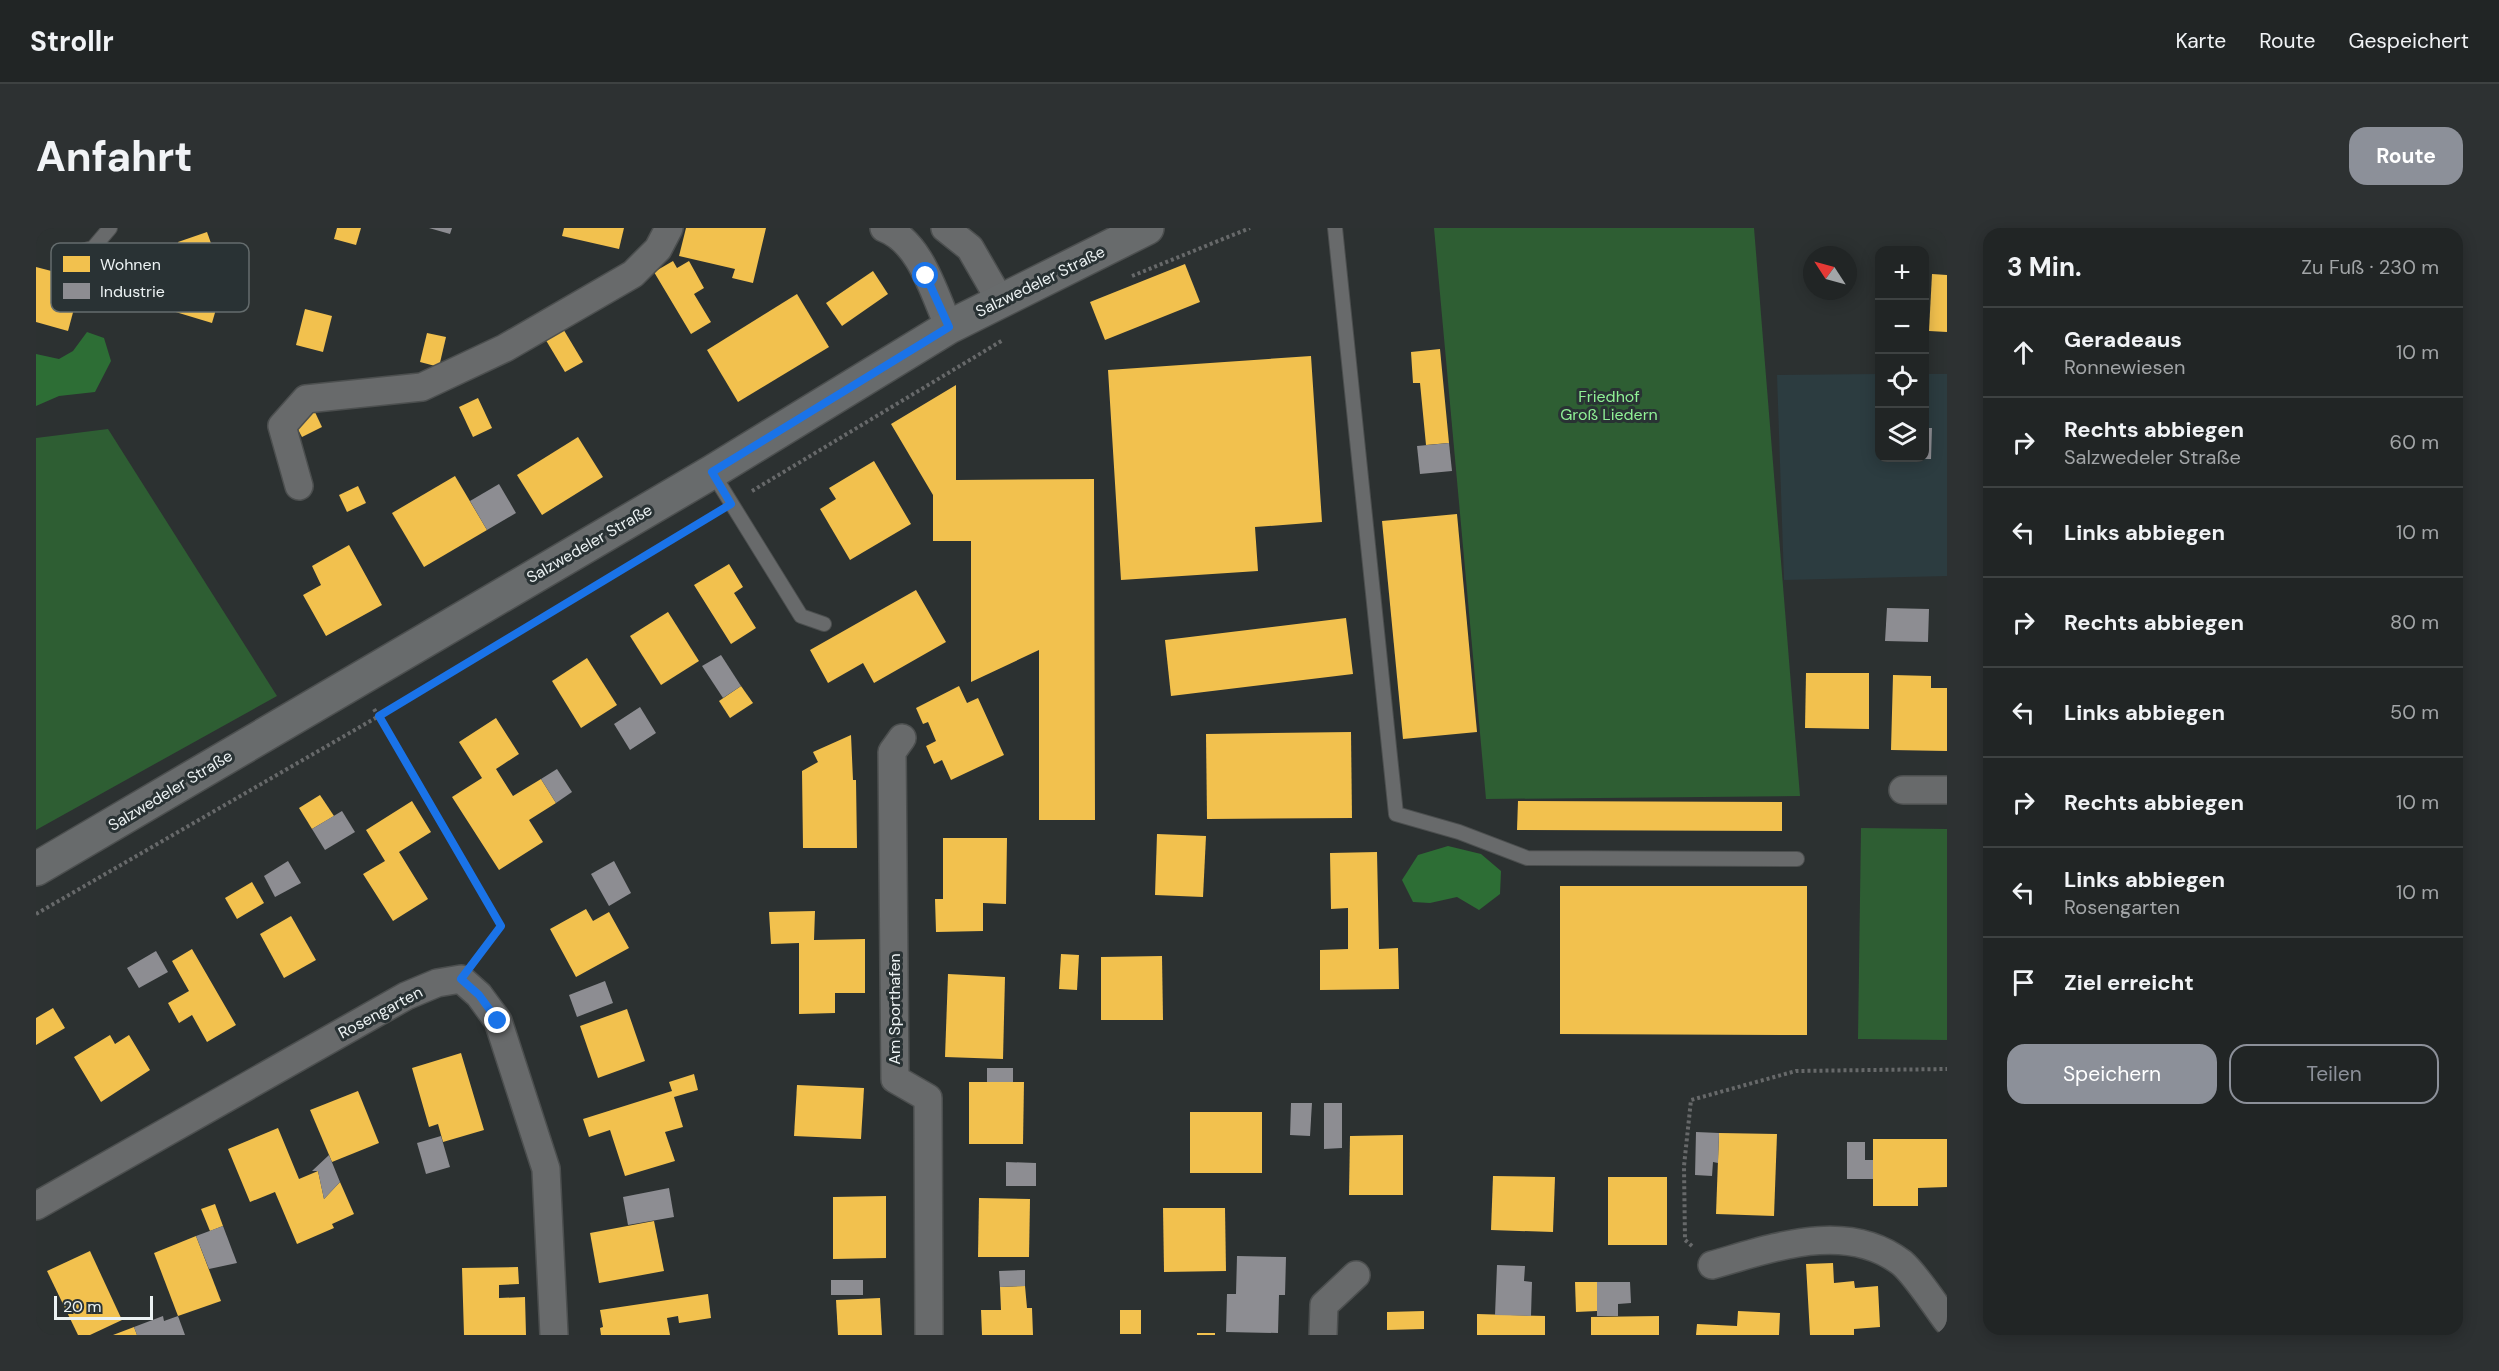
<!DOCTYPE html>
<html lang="de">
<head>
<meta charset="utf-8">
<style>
  :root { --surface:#212525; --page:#2d3132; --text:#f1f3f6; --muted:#a2a5a7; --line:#3e4242; --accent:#8c9099 }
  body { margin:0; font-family:"DM Sans",sans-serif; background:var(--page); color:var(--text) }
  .controls { position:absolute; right:18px; top:18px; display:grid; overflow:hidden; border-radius:12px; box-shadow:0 3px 15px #0003 }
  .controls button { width:54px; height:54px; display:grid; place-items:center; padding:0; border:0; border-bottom:2px solid var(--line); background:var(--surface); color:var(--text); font:30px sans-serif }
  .compass { position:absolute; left:1767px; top:18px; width:54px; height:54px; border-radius:50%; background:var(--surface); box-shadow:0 3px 15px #0003; rotate:306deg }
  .scale { position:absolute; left:18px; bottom:15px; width:99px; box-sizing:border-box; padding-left:6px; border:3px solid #ecf2f3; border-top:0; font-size:16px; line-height:21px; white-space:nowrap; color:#ecf2f3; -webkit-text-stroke:4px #293234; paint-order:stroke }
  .stop { position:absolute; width:18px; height:18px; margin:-14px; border:4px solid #1a73e8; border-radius:50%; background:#fff }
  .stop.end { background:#1a73e8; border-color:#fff; box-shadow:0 2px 6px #0008 }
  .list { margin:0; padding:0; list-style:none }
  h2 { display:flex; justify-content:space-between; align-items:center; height:78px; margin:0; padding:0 24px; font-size:26px }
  h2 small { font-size:20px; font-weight:400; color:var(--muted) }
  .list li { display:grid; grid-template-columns:39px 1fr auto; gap:18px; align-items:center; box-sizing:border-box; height:90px; padding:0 24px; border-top:2px solid var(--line) }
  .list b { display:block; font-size:22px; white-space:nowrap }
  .list p { margin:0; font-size:20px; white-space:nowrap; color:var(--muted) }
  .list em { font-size:20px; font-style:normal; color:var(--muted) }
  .actions { display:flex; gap:12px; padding:18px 24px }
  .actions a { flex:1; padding:14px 0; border:2px solid var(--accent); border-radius:18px; text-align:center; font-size:21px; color:var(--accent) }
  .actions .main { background:var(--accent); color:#fff }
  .icon { flex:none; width:33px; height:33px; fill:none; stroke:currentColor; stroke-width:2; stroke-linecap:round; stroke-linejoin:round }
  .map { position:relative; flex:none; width:1911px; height:1107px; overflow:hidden; border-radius:18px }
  header { display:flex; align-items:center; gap:36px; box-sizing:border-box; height:84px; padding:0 30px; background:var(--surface); border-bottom:2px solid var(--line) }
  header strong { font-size:28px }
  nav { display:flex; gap:33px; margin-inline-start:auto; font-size:21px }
  .intro { display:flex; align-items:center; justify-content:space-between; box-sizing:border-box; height:144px; padding:0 36px }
  h1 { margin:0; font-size:42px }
  .button { padding:15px 27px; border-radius:18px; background:var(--accent); color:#fff; font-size:21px; font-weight:700 }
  main { display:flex; gap:36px; padding:0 36px }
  aside { flex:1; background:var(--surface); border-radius:18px; box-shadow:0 3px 15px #0003 }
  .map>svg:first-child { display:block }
  .built { fill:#2c3c40 }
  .green { fill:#2e5e33 }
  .forest { fill:#2d6e35 }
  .homes { fill:#f2c14e }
  .industry { fill:#8d8d92 }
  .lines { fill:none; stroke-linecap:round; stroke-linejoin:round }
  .lane-casing { stroke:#4c4f4f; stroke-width:16 }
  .street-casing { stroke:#4c4f4f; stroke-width:30 }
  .primary-casing { stroke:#4c4f4f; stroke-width:36 }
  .path { stroke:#67696a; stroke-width:4; stroke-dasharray:3 3; stroke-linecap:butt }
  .lane { stroke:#686a6b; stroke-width:14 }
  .street { stroke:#686a6b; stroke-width:27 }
  .primary { stroke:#686b6c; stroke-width:33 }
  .route { stroke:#1a73e8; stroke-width:8 }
  .labels { text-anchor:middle; stroke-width:6; stroke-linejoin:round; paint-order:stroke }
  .street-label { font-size:16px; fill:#ecf2f3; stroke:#293234 }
  .park-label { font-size:16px; fill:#90f196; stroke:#293234 }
  .key { fill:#293234; stroke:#646c6d; stroke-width:1.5 }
  .key-label { font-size:16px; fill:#ecf2f3 }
</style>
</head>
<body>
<header>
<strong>Strollr</strong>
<nav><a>Karte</a><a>Route</a><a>Gespeichert</a></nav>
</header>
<div class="intro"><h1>Anfahrt</h1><a class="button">Route</a></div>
<main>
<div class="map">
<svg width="1911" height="1107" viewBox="0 0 1911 1107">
  <rect width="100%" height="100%" fill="#2c3131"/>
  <!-- built -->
  <path class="built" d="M1843 146 1844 230H1888L1889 146H1911V348L1748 352 1741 147Z"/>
  <!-- green -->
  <g class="green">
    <path d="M1398 0H1718L1764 568 1450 571Z"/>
    <path d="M72 201 241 468 0 602V210Z"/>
    <path d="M1825 600 1911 601V812L1822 811Z"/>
  </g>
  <!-- forest -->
  <g class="forest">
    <path d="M51 104 68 110 75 133 59 164 23 168 0 178V126L23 131 37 123Z"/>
    <path d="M1412 618 1445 626 1465 643 1464 666 1443 682 1421 669 1394 675 1377 674 1366 652 1382 627Z"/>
  </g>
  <!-- homes -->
  <g class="homes">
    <path d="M301 0H325L320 17 298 11Z"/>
    <path d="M528 0H588L583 21 526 8Z"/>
    <path d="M650 0H730L717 55 696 50 699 41 643 28Z"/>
    <path d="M171 4 176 18 147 29 142 14Z"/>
    <path d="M137 31 190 47 176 95 123 79Z"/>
    <path d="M637 33 641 40 653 33 668 60 658 66 675 94 655 106 618 44Z"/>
    <path d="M1149 36 1164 74 1069 112 1054 74Z"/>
    <path d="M0 39 46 51 32 103 0 94Z"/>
    <path d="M837 43 852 66 806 98 790 75Z"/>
    <path d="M1896 46 1911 47V104L1893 103Z"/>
    <path d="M761 66 793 119 702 174 671 122Z"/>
    <path d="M269 81 296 88 287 124 260 117Z"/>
    <path d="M526 99 547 134 529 144 508 109Z"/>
    <path d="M391 105 410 109 403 139 384 134Z"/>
    <path d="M1404 121 1413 215 1390 217 1384 155H1377L1375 124Z"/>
    <path d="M1275 128 1286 294 1219 299 1222 343 1085 352 1072 142Z"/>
    <path d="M920 157V252L1058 251 1059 592H1003V422L935 454V313H897V267L855 196Z"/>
    <path d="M442 170 456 200 437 209 423 179Z"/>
    <path d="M278 182 286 199 266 209 257 192Z"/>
    <path d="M542 209 567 249 506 287 481 247Z"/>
    <path d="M838 233 875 296 814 332 784 281 800 271 793 260Z"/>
    <path d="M419 248 451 302 388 339 356 285Z"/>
    <path d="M322 258 330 275 311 284 303 267Z"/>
    <path d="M1421 286 1441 504 1367 511 1346 293Z"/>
    <path d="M313 317 346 377 290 408 267 367 285 357 276 338Z"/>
    <path d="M693 336 707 359 698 365 720 400 695 416 658 357Z"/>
    <path d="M880 362 910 414 838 455 827 435 792 455 774 422Z"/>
    <path d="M632 384 663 433 625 457 594 408Z"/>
    <path d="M1310 390 1317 446 1135 468 1129 412Z"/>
    <path d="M551 430 581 477 545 500 516 453Z"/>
    <path d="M1770 445H1833V501L1769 500Z"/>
    <path d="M1857 447 1895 448V460H1911V523L1855 522Z"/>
    <path d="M705 458 717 475 694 490 683 473Z"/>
    <path d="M923 458 931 475 942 470 968 527 915 552 906 532 898 536 890 518 900 513 892 494 887 496 880 480Z"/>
    <path d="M460 490 483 526 460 541 477 568 505 551 520 575 493 592 507 614 463 642 416 569 446 550 423 514Z"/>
    <path d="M1315 504 1316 590 1171 591 1170 506Z"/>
    <path d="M815 507 817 552H820L821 620H767L766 543 782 534 777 524Z"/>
    <path d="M284 567 298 588 276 601 263 580Z"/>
    <path d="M376 573 395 604 363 624 392 671 357 693 327 646 349 633 330 602Z"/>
    <path d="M1482 573 1746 574V603L1481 602Z"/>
    <path d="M1121 606 1170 608 1167 669 1119 667Z"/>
    <path d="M907 610H971L970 676 947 675V703L900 704 899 671H907Z"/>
    <path d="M1341 624 1343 721 1362 720 1363 761 1284 762V722L1312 721V680L1295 681 1294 625Z"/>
    <path d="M216 654 228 675 201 691 189 670Z"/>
    <path d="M1524 658H1771V807L1524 806Z"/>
    <path d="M550 681 557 693 573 684 593 720 540 749 514 701Z"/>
    <path d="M779 683 778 712 829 711V765H799V785L763 786V715L735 716 733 684Z"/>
    <path d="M255 688 280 732 248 750 224 706Z"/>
    <path d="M156 721 200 797 171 814 156 787 143 795 132 775 153 763 136 733Z"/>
    <path d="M1025 726 1043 727 1041 762 1023 761Z"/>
    <path d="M1126 728 1127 792H1065V729Z"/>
    <path d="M912 746 969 749 967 831 909 829Z"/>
    <path d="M17 780 29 800 0 817V790Z"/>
    <path d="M591 781 609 833 562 850 544 798Z"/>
    <path d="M74 807 79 816 93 807 114 842 65 874 38 829Z"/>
    <path d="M425 825 448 902 407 914 402 896 393 899 376 840Z"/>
    <path d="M658 846 662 862 638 869 647 899 629 904 639 933 589 948 574 902 553 909 547 891 636 863 633 854Z"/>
    <path d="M933 854H988L987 916H933Z"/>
    <path d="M761 857 828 860 825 911 758 908Z"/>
    <path d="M322 863 343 915 296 934 274 882Z"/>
    <rect x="1154" y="884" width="72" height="61"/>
    <path d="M242 900 263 951 282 943 288 971 304 954 318 986 296 996 298 1000 261 1016 239 964 214 974 192 921Z"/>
    <path d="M1683 905 1741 906 1738 988 1680 986Z"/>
    <path d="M1367 907V967H1313L1314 908Z"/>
    <path d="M1837 911H1911V959L1882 960V978H1837Z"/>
    <path d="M1457 948 1519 949 1517 1004 1455 1002Z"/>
    <rect x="1572" y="949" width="59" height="68"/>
    <path d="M850 968V1030L797 1031V969Z"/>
    <path d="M943 970 994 971 993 1029H942Z"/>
    <path d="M179 976 187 998 174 1003 165 981Z"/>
    <path d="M1127 980H1189L1190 1043 1128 1044Z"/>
    <path d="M618 993 628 1043 563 1055 554 1005Z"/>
    <path d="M160 1008 185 1073 142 1088 118 1025Z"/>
    <path d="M54 1023 86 1092 54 1107H42L11 1043Z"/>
    <path d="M1797 1035 1798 1055 1818 1053 1819 1060 1842 1058 1844 1099 1818 1101V1107H1774L1770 1036Z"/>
    <path d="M482 1039 483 1056 463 1057V1070L489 1069 490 1107H428L426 1040Z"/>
    <path d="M1539 1054H1561V1083L1540 1084Z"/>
    <path d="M989 1058 991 1080H996L997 1107H946L945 1082H965L964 1059Z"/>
    <path d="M672 1066 675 1090 643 1095 642 1088 631 1090 634 1107H565L564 1100 567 1099 564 1082Z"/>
    <path d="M844 1070 846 1107H802L800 1072Z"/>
    <rect x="1084" y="1082" width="21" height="24"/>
    <path d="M1388 1083V1101L1351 1102V1084Z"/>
    <path d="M1702 1083 1744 1085 1743 1107H1660L1661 1096 1701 1098Z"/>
    <path d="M1441 1086 1509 1088V1107H1441Z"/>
    <path d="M1623 1088V1107H1555V1089Z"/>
    <path d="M98 1099 101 1107H77Z"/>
    <rect x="1161" y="1105" width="18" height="2"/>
  </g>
  <!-- industry -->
  <g class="industry">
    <path d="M393 0H416L414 6Z"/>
    <path d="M1888 200H1896L1895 231H1888Z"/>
    <path d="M1413 215 1416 243 1384 246 1381 218Z"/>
    <path d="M463 256 480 285 451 302 434 273Z"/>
    <path d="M1851 380 1893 381 1892 414 1849 413Z"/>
    <path d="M685 427 705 458 687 470 666 438Z"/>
    <path d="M604 479 620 505 594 522 578 496Z"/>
    <path d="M521 541 536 564 520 575 505 551Z"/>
    <path d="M306 583 319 604 289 622 276 601Z"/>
    <path d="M252 633 265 655 239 669 228 648Z"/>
    <path d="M578 633 595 665 573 678 555 646Z"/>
    <path d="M120 723 132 744 103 760 91 740Z"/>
    <path d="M569 753 577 775 541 789 533 767Z"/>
    <rect x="951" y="840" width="26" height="14"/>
    <path d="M1255 875H1276L1274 908 1254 907Z"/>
    <path d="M1288 875H1306V920L1288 921Z"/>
    <path d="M1660 904 1683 905 1682 935 1677 934 1676 948 1659 947Z"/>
    <path d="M405 908 414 939 390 946 381 915Z"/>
    <path d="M1811 914H1829V932H1837V951H1811Z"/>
    <path d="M293 927 304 954 288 971 282 943H276Z"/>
    <path d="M970 934 1000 935V958H970Z"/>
    <path d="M633 960 638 989 592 997 587 969Z"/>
    <path d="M187 998 201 1035 173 1041 160 1008Z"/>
    <path d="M1201 1028 1250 1029 1249 1067H1243L1242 1105 1190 1104 1191 1066H1200Z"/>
    <path d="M1461 1037 1489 1038 1488 1053 1496 1054 1495 1088 1459 1087Z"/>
    <path d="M989 1042V1058L964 1059 963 1043Z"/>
    <rect x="795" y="1052" width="32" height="15"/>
    <path d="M1561 1054H1594L1595 1075 1582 1076V1088H1561Z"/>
    <path d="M127 1088 128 1093 142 1088 149 1107H101L98 1099Z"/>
  </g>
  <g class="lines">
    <!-- lane casing -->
    <g class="lane-casing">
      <g id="lane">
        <path d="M1299 0 1360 586 1423 604 1491 630 1761 631"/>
        <path d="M39 25 57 20 74 0"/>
        <path d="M676 244 765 388 788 396"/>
      </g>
    </g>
    <!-- street casing -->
    <g class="street-casing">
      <g id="street">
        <path d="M848 0C885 14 898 66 913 99"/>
        <path d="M909 0 934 20 964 72"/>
        <path d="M263 258 246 198 270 171 386 159 469 120 597 46 622 21 633 0"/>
        <path d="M866 510 856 524 859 851 892 870 893 1107"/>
        <path d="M1867 562H1911"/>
        <path d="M0 978 370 768 401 755 425 751 443 767 462 793 510 941 518 1107"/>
        <path d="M1676 1037C1737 1020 1810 992 1866 1035 1880 1047 1899 1077 1911 1093"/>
        <path d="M1287 1107 1288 1077 1320 1047"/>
      </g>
    </g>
    <!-- primary casing -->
    <g class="primary-casing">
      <path id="primary" d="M0 641 676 244 913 99 1111 0"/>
    </g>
    <!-- path -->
    <g class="path">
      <path d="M1096 48 1214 0"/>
      <path d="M716 263 967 112"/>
      <path d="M338 481 465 698 442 729"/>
      <path d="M0 686 343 488 676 287"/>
      <path d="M1656 1018 1649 1012 1648 938 1655 872 1760 843 1911 841"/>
    </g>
    <!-- lane -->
    <use href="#lane" class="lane"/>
    <!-- street -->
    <use href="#street" class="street"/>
    <!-- primary -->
    <use href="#primary" class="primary"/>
  </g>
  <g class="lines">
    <!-- route -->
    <path class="route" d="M462 793 443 767 425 751 465 698 343 488 695 276 676 244 913 99 890 48"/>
  </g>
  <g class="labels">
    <!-- street labels -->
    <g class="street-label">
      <text transform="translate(1004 53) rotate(-26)" y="6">Salzwedeler Straße</text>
      <text transform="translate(553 315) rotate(-30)" y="6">Salzwedeler Straße</text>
      <text transform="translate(134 562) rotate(-31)" y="6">Salzwedeler Straße</text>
      <text transform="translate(858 781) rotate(-90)" y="6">Am Sporthafen</text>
      <text transform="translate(344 784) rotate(-28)" y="6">Rosengarten</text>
    </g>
    <!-- park labels -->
    <g class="park-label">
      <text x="1573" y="174">Friedhof<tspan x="1573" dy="18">Groß Liedern</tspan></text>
    </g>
  </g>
  <!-- legend -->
  <rect x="15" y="15" width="198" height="69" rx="9" class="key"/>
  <rect x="27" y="28" width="27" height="16" fill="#f2c14e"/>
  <rect x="27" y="55" width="27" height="16" fill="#8d8d92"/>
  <g class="key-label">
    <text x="64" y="42">Wohnen</text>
    <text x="64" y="69">Industrie</text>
  </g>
</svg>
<div class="controls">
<button>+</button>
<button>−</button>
<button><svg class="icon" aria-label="locate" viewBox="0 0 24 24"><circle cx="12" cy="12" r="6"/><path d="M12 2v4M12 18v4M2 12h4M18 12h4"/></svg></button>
<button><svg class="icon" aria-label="layers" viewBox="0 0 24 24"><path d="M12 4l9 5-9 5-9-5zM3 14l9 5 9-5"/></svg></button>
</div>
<svg class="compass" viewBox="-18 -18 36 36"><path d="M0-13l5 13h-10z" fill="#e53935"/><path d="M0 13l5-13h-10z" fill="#a2a5a7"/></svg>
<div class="scale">20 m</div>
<div class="stop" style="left:890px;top:48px"></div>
<div class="stop end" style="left:462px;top:793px"></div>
</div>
<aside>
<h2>3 Min.<small>Zu Fuß · 230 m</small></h2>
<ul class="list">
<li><svg class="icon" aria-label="ahead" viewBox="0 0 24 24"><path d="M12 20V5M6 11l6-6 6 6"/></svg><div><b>Geradeaus</b><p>Ronnewiesen</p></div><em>10 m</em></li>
<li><svg class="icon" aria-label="right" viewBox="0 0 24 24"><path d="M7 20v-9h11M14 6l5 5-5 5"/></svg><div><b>Rechts abbiegen</b><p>Salzwedeler Straße</p></div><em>60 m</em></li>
<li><svg class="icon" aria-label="left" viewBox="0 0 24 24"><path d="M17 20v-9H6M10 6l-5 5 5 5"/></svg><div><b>Links abbiegen</b></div><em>10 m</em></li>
<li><svg class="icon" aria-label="right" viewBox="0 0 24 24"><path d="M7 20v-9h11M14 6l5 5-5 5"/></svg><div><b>Rechts abbiegen</b></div><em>80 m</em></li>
<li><svg class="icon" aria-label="left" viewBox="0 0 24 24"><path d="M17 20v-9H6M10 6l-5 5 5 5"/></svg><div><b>Links abbiegen</b></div><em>50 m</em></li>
<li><svg class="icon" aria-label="right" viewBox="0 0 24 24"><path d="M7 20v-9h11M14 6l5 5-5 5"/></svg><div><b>Rechts abbiegen</b></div><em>10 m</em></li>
<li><svg class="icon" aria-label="left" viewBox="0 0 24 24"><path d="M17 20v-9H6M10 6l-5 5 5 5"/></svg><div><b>Links abbiegen</b><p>Rosengarten</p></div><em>10 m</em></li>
<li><svg class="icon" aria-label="arrive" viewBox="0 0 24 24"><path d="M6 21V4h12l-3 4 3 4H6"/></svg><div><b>Ziel erreicht</b></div></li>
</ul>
<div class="actions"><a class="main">Speichern</a><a>Teilen</a></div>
</aside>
</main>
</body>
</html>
